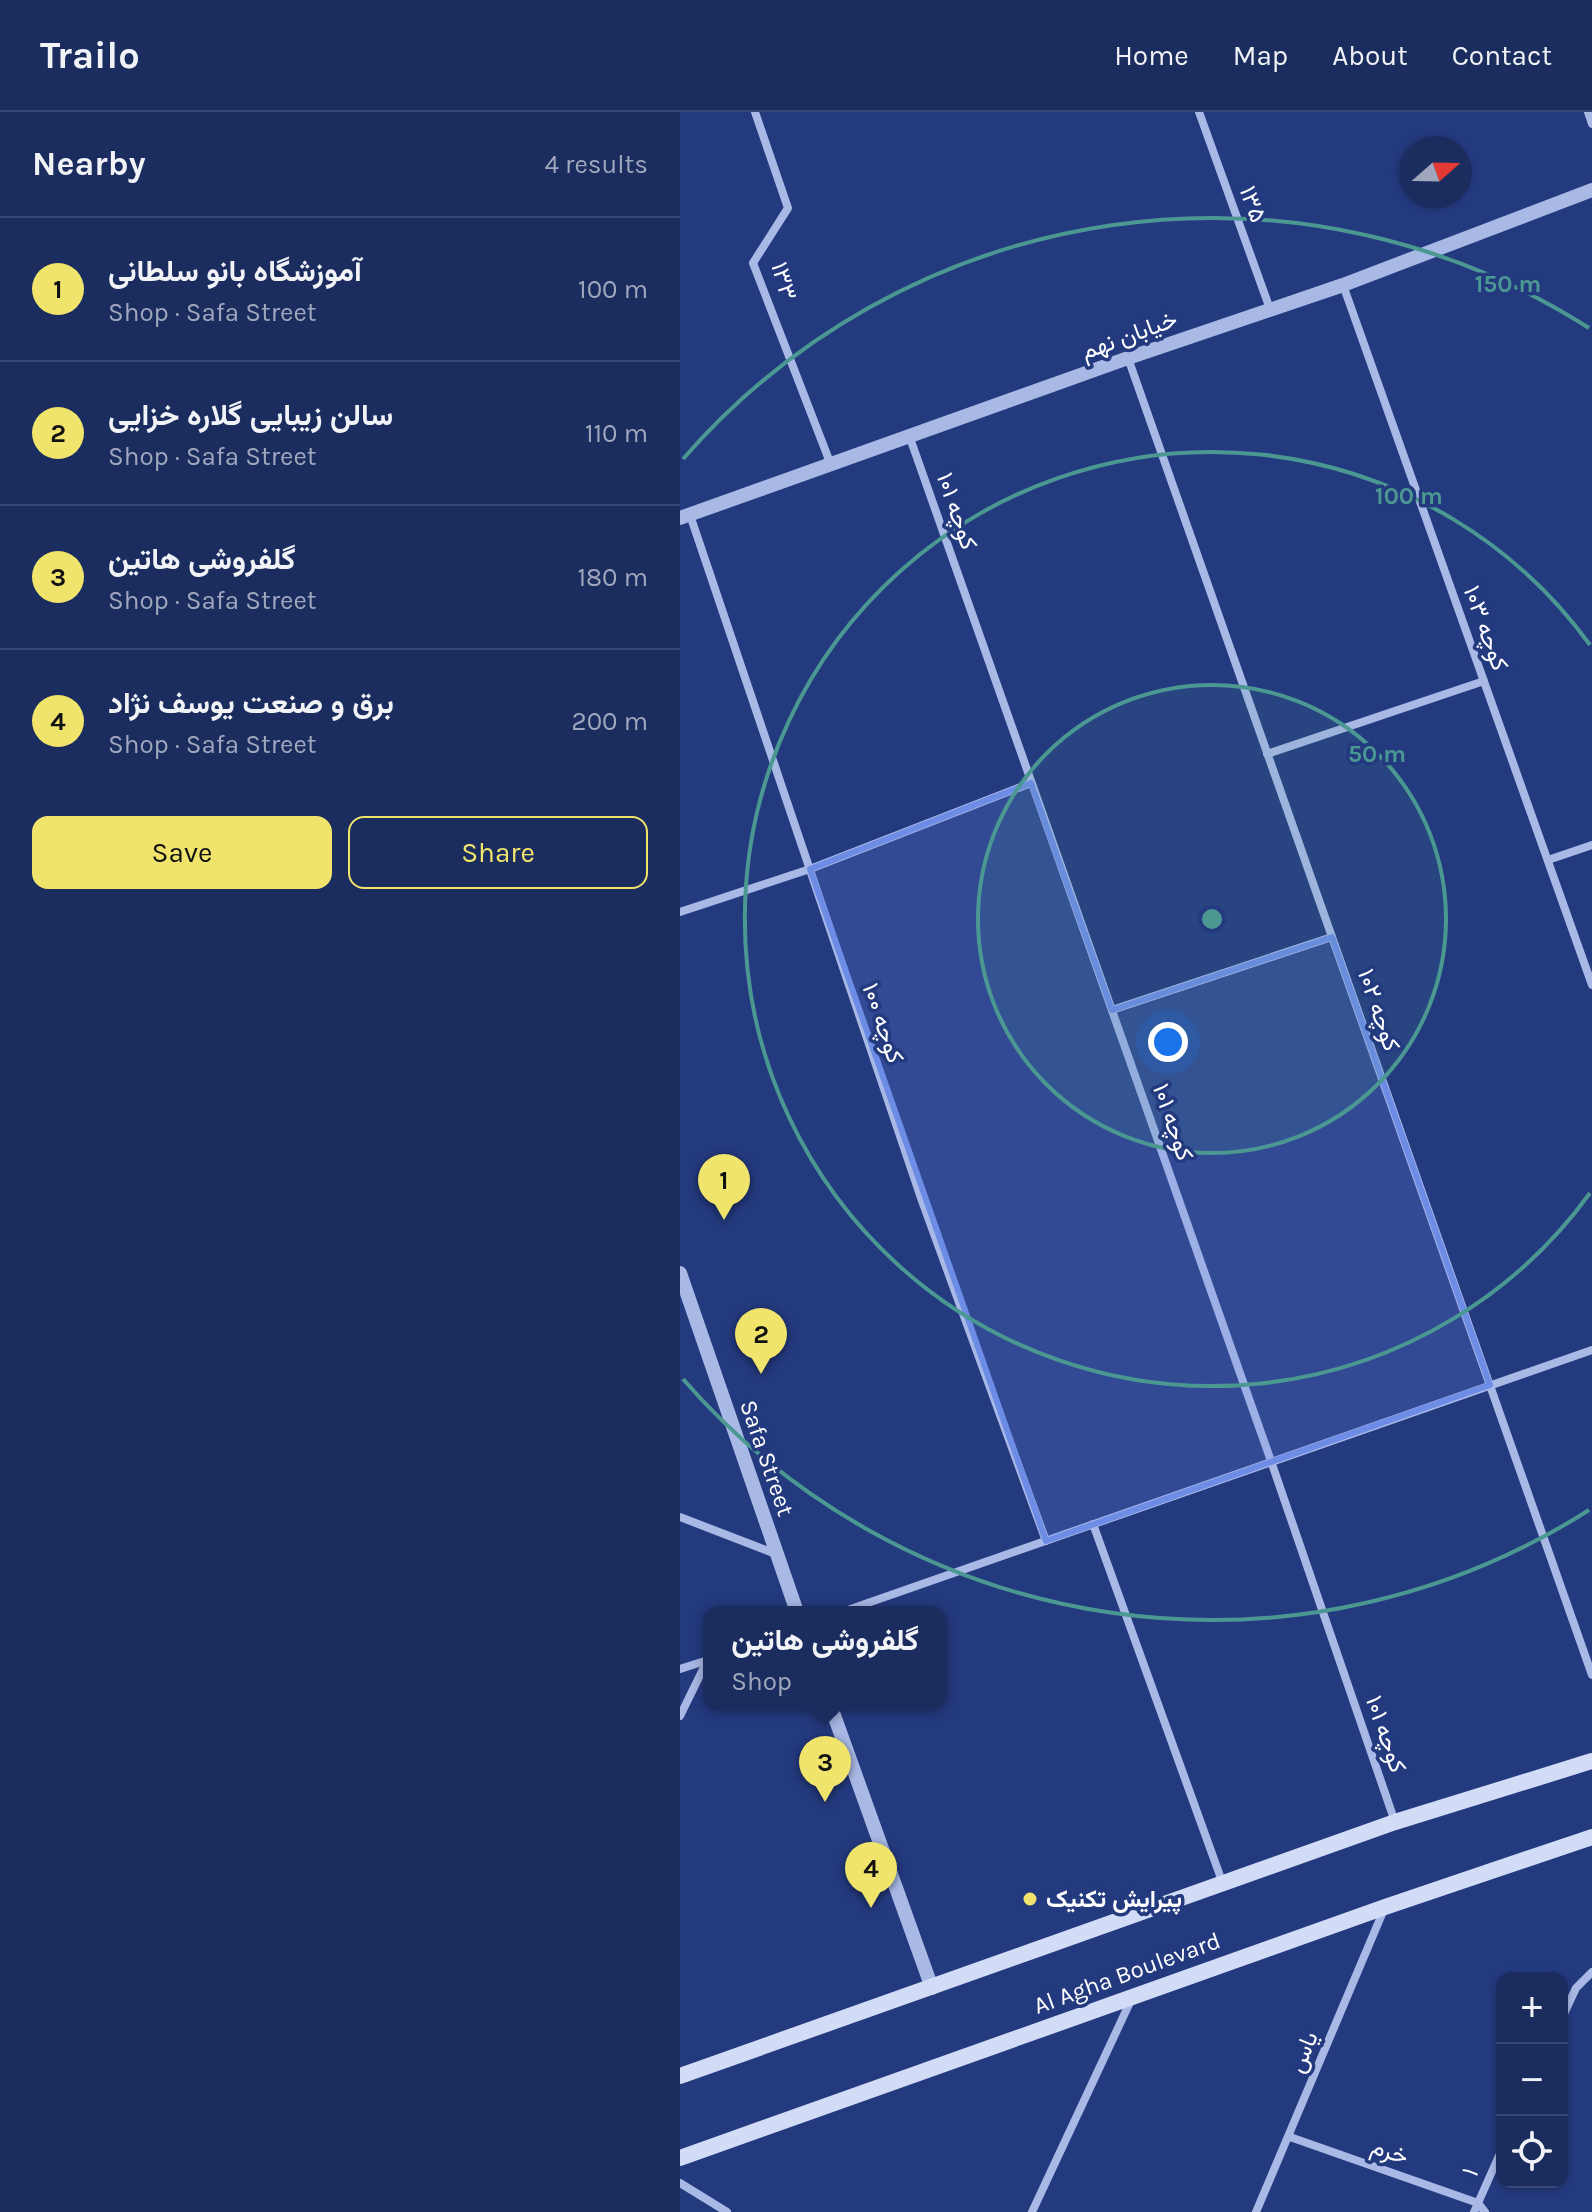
<!DOCTYPE html>
<html lang="en">
<head>
<meta charset="utf-8">
<style>
  :root { --surface:#1b2c5f; --page:#243465; --text:#f1f3f6; --muted:#a0a7bd; --line:#394874; --accent:#f1e46d }
  body { margin:0; font-family:Karla,Vazirmatn,sans-serif; background:var(--page); color:var(--text) }
  .controls { position:absolute; right:24px; bottom:24px; display:grid; overflow:hidden; border-radius:16px; box-shadow:0 2px 6px #0004 }
  .controls button { width:72px; height:72px; display:grid; place-items:center; padding:0; border:0; border-bottom:2px solid var(--line); background:var(--surface); color:var(--text); font:40px sans-serif }
  .compass { position:absolute; left:720px; top:24px; width:72px; height:72px; border-radius:50%; background:var(--surface); box-shadow:0 2px 6px #0004; rotate:70deg }
  .you { position:absolute; left:488px; top:930px; width:28px; height:28px; margin:-20px; border:6px solid #fff; border-radius:50%; background:#1a73e8; box-shadow:0 0 0 12px #1a73e833 }
  .badge { display:grid; place-items:center; width:52px; height:52px; border-radius:50%; background:var(--accent); color:#111; font-size:26px; font-weight:700 }
  .pin { position:absolute; translate:-50% -66px; filter:drop-shadow(0 2px 4px #0008) }
  .pin::after { content:''; position:absolute; top:42px; width:28px; height:24px; background:inherit; clip-path:polygon(0 0,100% 0,50% 100%) }
  .popup { position:absolute; left:23px; top:1494px; width:244px; height:104px; box-sizing:border-box; display:grid; place-content:center; border-radius:16px; background:var(--surface); filter:drop-shadow(0 2px 6px #0005); font-size:26px; white-space:nowrap; color:var(--muted) }
  .popup b { font-size:30px; color:var(--text) }
  .popup::after { content:''; position:absolute; left:50%; top:100%; margin-left:-16px; border:16px solid transparent; border-top-color:var(--surface) }
  .list { margin:0; padding:0; list-style:none }
  h2 { display:flex; justify-content:space-between; align-items:center; height:104px; margin:0; padding:0 32px; font-size:34px }
  h2 small { font-size:26px; font-weight:400; color:var(--muted) }
  .list li { display:grid; grid-template-columns:52px 1fr auto; gap:24px; align-items:center; box-sizing:border-box; height:144px; padding:0 32px; border-top:2px solid var(--line) }
  .list b { display:block; font-size:30px; white-space:nowrap }
  .list p { margin:0; font-size:26px; white-space:nowrap; color:var(--muted) }
  .list em { font-size:26px; font-style:normal; color:var(--muted) }
  .actions { display:flex; gap:16px; padding:24px 32px }
  .actions a { flex:1; padding:18px 0; border:2px solid var(--accent); border-radius:16px; text-align:center; font-size:28px; color:var(--accent) }
  .actions .main { background:var(--accent); color:#111 }
  .icon { flex:none; width:44px; height:44px; fill:none; stroke:currentColor; stroke-width:2; stroke-linecap:round; stroke-linejoin:round }
  .map { position:relative; flex:none; width:912px; height:2100px; overflow:hidden }
  header { display:flex; align-items:center; gap:48px; box-sizing:border-box; height:112px; padding:0 40px; background:var(--surface); border-bottom:2px solid var(--line) }
  header strong { font-size:38px }
  nav { display:flex; gap:44px; margin-inline-start:auto; font-size:28px }
  main { display:flex }
  aside { flex:1; background:var(--surface) }
  .map>svg:first-child { display:block }
  .lines { fill:none; stroke-linecap:round; stroke-linejoin:round }
  .minor { stroke:#a9b9e6; stroke-width:8 }
  .tertiary { stroke:#a9b9e6; stroke-width:14 }
  .secondary { stroke:#d3dcf6; stroke-width:16 }
  .marked { fill:#6c8ce6; fill-opacity:0.2; stroke:#6c8ce6; stroke-width:6; stroke-linejoin:round }
  .ring { fill:none; stroke:#4b9892; stroke-width:4 }
  .poi-dot { fill:#f1e46d; stroke:#243a7f; stroke-width:3 }
  .labels { text-anchor:middle; stroke-width:7; stroke-linejoin:round; paint-order:stroke }
  .street-label { font-size:24px; fill:#fff; stroke:#243a7f }
  .poi-label { font-size:24px; font-weight:bold; fill:#fff; stroke:#243a7f; text-anchor:start }
  .centre { fill:#4b9892; stroke:#243a7f; stroke-width:4 }
  .ring-label { font-size:24px; text-anchor:middle; font-weight:bold; fill:#4b9892; stroke:#243a7f; stroke-width:7; stroke-linejoin:round; paint-order:stroke }
</style>
</head>
<body>
<header>
<strong>Trailo</strong>
<nav><a>Home</a><a>Map</a><a>About</a><a>Contact</a></nav>
</header>
<main>
<aside>
<h2>Nearby<small>4 results</small></h2>
<ul class="list">
<li><span class="badge">1</span><div><b>آموزشگاه بانو سلطانی</b><p>Shop · Safa Street</p></div><em>100 m</em></li>
<li><span class="badge">2</span><div><b>سالن زیبایی گلاره خزایی</b><p>Shop · Safa Street</p></div><em>110 m</em></li>
<li><span class="badge">3</span><div><b>گلفروشی هاتین</b><p>Shop · Safa Street</p></div><em>180 m</em></li>
<li><span class="badge">4</span><div><b>برق و صنعت یوسف نژاد</b><p>Shop · Safa Street</p></div><em>200 m</em></li>
</ul>
<div class="actions"><a class="main">Save</a><a>Share</a></div>
</aside>
<div class="map">
<svg width="912" height="2100" viewBox="0 0 912 2100">
  <rect width="100%" height="100%" fill="#243a7f"/>
  <g class="lines">
    <!-- minor -->
    <g class="minor">
      <path d="M75 0 108 96 73 151 151 353"/>
      <path d="M519 0 590 197"/>
      <path d="M908 0 912 12"/>
      <path d="M663 173 912 873"/>
      <path d="M448 246 912 1563"/>
      <path d="M230 326 591 1349 715 1710"/>
      <path d="M10 403 242 1089 366 1429"/>
      <path d="M587 642 804 569"/>
      <path d="M868 748 912 733"/>
      <path d="M0 800 130 757 351 671"/>
      <path d="M432 898 652 825"/>
      <path d="M0 1405 96 1442"/>
      <path d="M413 1412 543 1772"/>
      <path d="M162 1500 912 1238"/>
      <path d="M0 1557 28 1548"/>
      <path d="M0 1604 27 1549"/>
      <path d="M882 1906 896 1876 912 1860"/>
      <path d="M610 2025 798 2091 805 2100"/>
      <path d="M0 2071 47 2100"/>
      <path d="M352 2100 452 1886"/>
      <path d="M576 2100 705 1795"/>
      <path d="M794 2100 822 2037"/>
    </g>
    <!-- tertiary -->
    <g class="tertiary">
      <path d="M0 406 448 246 663 173 912 78"/>
      <path d="M0 1161 117 1500"/>
      <path d="M150 1592 252 1876"/>
    </g>
    <!-- secondary -->
    <g class="secondary">
      <path d="M0 1964 715 1710 912 1649"/>
      <path d="M0 2046 705 1795 912 1725"/>
    </g>
  </g>
  <!-- marked area -->
  <path class="marked" d="M351 671 432 898 652 825 810 1273 366 1429 130 757Z"/>
  <!-- distance rings -->
  <circle cx="532" cy="807" r="234" fill="#4b9892" fill-opacity=".12"/>
  <g class="ring">
    <circle cx="532" cy="807" r="234"/>
    <path d="M910 1081A467 467 0 1 1 910 533"/>
    <path d="M909 1398A701 701 0 0 1 3 1267M3 347A701 701 0 0 1 909 216"/>
  </g>
  <!-- markers -->
  <circle class="poi-dot" cx="350" cy="1787" r="8"/>
  <g class="labels">
    <!-- street labels -->
    <g class="street-label">
      <text transform="translate(573 92) rotate(70)" y="8">۱۳۵</text>
      <text transform="translate(104 169) rotate(74)" y="8">۱۳۳</text>
      <text transform="translate(449 223) rotate(-20)" y="8">خیابان نهم</text>
      <text transform="translate(277 399) rotate(71)" y="8">کوچه ۱۰۱</text>
      <text transform="translate(806 516) rotate(70)" y="8">کوچه ۱۰۳</text>
      <text transform="translate(699 898) rotate(71)" y="8">کوچه ۱۰۲</text>
      <text transform="translate(203 911) rotate(71)" y="8">کوچه ۱۰۰</text>
      <text transform="translate(493 1010) rotate(71)" y="8">کوچه ۱۰۱</text>
      <text transform="translate(87 1346) rotate(71)" y="8">Safa Street</text>
      <text transform="translate(706 1622) rotate(71)" y="8">کوچه ۱۰۱</text>
      <text transform="translate(447 1861) rotate(-20)" y="8">Al Agha Boulevard</text>
      <text transform="translate(623 1940) rotate(-68)" y="8">یاس</text>
      <text transform="translate(710 2039) rotate(19)" y="8">خرم</text>
      <text transform="translate(790 2060) rotate(-65)" y="8">۱</text>
    </g>
    <!-- poi labels -->
    <g class="poi-label">
      <text x="366" y="1795">پیرایش تکنیک</text>
    </g>
  </g>
  <circle cx="532" cy="807" r="12" class="centre"/>
  <g class="ring-label">
    <text x="828" y="180">150 m</text>
    <text x="729" y="392">100 m</text>
    <text x="697" y="650">50 m</text>
  </g>
</svg>
<div class="controls">
<button>+</button>
<button>−</button>
<button><svg class="icon" aria-label="locate" viewBox="0 0 24 24"><circle cx="12" cy="12" r="6"/><path d="M12 2v4M12 18v4M2 12h4M18 12h4"/></svg></button>
</div>
<svg class="compass" viewBox="-18 -18 36 36"><path d="M0-13l5 13h-10z" fill="#e53935"/><path d="M0 13l5-13h-10z" fill="#a0a7bd"/></svg>
<div class="you"></div>
<div class="pin badge" style="left:44px;top:1108px">1</div>
<div class="pin badge" style="left:81px;top:1262px">2</div>
<div class="pin badge" style="left:145px;top:1690px">3</div>
<div class="popup"><b>گلفروشی هاتین</b>Shop</div>
<div class="pin badge" style="left:191px;top:1796px">4</div>
</div>
</main>
</body>
</html>
